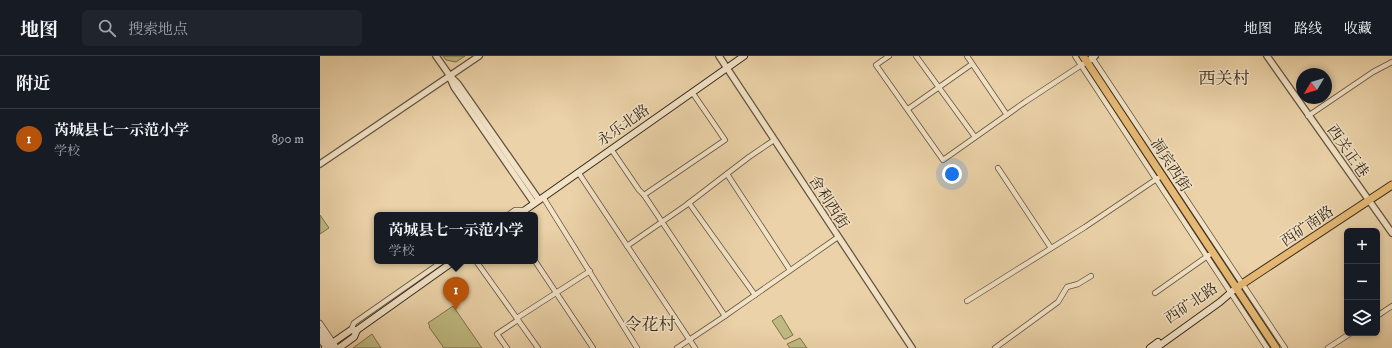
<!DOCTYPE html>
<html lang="zh">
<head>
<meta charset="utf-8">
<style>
  :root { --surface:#171b24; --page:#20242c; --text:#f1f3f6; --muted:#9ea1a6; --line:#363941; --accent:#b45309 }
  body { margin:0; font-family:"IM FELL DW Pica","Noto Serif SC",serif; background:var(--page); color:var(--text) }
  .controls { position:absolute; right:12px; bottom:12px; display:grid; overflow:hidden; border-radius:6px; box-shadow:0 2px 6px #0003 }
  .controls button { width:36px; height:36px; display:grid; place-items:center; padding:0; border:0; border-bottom:1px solid var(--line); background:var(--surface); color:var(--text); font:20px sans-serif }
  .compass { position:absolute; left:976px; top:12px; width:36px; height:36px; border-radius:50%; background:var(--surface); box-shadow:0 2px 6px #0003; rotate:232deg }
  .you { position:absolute; left:632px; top:118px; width:14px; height:14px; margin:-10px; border:3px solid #fff; border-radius:50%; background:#1a73e8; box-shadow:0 0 0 6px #1a73e833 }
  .badge { display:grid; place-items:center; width:26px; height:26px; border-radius:50%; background:var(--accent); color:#fff; font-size:13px; font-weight:700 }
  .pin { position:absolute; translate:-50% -33px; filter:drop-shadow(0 1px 2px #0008) }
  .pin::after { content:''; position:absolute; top:21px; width:14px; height:12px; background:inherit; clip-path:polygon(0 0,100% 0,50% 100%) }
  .popup { position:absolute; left:54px; top:156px; width:164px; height:52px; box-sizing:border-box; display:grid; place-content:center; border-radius:6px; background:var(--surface); filter:drop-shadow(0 1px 3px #0005); font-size:13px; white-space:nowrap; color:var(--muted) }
  .popup b { font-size:15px; color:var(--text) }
  .popup::after { content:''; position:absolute; left:50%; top:100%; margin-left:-8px; border:8px solid transparent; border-top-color:var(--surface) }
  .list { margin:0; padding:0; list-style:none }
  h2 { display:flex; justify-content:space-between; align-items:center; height:52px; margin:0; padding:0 16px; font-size:17px }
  h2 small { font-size:13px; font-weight:400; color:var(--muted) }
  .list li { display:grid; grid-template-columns:26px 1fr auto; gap:12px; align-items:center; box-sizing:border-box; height:60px; padding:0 16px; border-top:1px solid var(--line) }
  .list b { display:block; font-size:15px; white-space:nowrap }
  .list p { margin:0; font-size:13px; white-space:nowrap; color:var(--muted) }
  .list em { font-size:13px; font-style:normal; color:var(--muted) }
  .icon { flex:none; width:22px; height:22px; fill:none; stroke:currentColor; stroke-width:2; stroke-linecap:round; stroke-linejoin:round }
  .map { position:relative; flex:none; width:1072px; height:292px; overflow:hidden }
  header { display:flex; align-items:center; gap:24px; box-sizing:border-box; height:56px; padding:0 20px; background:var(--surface); border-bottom:1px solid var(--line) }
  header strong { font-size:19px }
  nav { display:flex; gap:22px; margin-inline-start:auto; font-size:14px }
  .search { width:280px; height:36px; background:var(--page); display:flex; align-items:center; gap:10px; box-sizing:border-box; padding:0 14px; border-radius:6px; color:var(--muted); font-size:15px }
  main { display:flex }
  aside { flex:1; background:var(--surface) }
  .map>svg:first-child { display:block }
  .green { fill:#c0ba82; stroke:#7c724f }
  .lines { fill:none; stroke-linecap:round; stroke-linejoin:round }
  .minor-casing { stroke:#64543f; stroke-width:6 }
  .tertiary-casing { stroke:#64543f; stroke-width:8 }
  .secondary-casing { stroke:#372a1c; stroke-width:8 }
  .primary-casing { stroke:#372a1c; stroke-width:9 }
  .minor { stroke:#f2e2c6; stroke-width:4.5 }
  .tertiary { stroke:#f2e2c6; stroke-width:5.5 }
  .secondary { stroke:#f2e2c6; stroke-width:6 }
  .primary { stroke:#e6b974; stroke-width:7 }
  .labels { text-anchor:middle; stroke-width:3; stroke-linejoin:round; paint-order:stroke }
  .street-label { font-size:15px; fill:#372a1c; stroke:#f2e2c6 }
  .quarter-label { font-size:17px; fill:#372a1c; stroke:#f2e2c6 }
</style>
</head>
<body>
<header>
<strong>地图</strong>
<div class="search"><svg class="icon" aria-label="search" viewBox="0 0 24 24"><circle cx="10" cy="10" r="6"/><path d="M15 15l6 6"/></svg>搜索地点</div>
<nav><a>地图</a><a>路线</a><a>收藏</a></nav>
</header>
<main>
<aside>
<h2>附近<small></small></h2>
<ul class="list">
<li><span class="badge">1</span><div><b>芮城县七一示范小学</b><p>学校</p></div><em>890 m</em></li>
</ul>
</aside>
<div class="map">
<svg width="1072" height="292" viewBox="0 0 1072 292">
  <rect width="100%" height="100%" fill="#ebd2a8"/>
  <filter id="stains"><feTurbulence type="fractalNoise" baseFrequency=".005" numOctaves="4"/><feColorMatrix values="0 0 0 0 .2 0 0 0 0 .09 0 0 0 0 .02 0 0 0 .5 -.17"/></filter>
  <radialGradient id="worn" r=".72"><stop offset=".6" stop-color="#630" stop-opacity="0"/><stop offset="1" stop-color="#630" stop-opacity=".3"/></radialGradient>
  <!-- green -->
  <g class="green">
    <path d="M123 0H145L136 6 126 4Z"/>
    <path d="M0 159 9 172 0 178Z"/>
    <path d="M133 250 162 292H124L109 271 110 270 108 267Z"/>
    <path d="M461 259 473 279 466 283H464L452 265Z"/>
    <path d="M52 278 61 292H33Z"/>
    <path d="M480 282 487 292H470L467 288Z"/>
  </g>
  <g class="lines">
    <!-- minor casing -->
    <g class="minor-casing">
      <g id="minor">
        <path d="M569 0 556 9 623 104 705 46 763 8"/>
        <path d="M596 0 655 81"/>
        <path d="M647 0 687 59"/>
        <path d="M755 0 947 292"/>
        <path d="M771 0 965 292"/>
        <path d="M588 53 652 8"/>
        <path d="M988 60 1053 16 1072 6"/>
        <path d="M291 93 319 134 324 139 405 260"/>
        <path d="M678 112 731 192"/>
        <path d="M258 116 375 292"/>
        <path d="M407 118 470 214"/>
        <path d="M324 139 405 84 372 36"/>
        <path d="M223 141 317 292"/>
        <path d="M369 147 435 239"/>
        <path d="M188 159 195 154H205"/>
        <path d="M307 190 365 150 429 101 454 84"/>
        <path d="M156 205 218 292"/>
        <path d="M215 205 273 292"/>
        <path d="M835 237 889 199"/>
        <path d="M647 245 765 171 838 122"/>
        <path d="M1057 260 1072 250"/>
        <path d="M197 262 270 215"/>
        <path d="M0 267 17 292"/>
        <path d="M31 274 34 267 123 205"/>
        <path d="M187 292 177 278 198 264"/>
        <path d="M357 292 402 262 518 181"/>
        <path d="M675 292 738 246 747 231 758 228 771 220"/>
        <path d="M1008 292 1031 277"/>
      </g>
    </g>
    <!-- tertiary casing -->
    <g class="tertiary-casing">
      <g id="tertiary">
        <path d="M116 0 130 20 138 28 219 144"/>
        <path d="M399 0 592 292"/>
        <path d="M947 0 1072 177"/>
        <path d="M767 6 775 0"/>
        <path d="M130 22 134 31 214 147"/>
        <path d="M0 108 159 0"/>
        <path d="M0 275 12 292"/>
        <path d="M0 283 7 292"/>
      </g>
    </g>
    <!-- secondary casing -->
    <g class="secondary-casing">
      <g id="secondary">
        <path d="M198 159 424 0"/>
        <path d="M5 292 31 274H37L134 205"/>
        <path d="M19 292 34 281 37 274"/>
        <path d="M830 292 838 286"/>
        <path d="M836 292 900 246 916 232"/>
      </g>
    </g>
    <!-- primary casing -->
    <g class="primary-casing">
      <g id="primary">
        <path d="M763 0 956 292"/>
        <path d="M916 232 1072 129"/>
      </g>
    </g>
    <!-- minor -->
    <use href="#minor" class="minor"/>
    <!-- tertiary -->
    <use href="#tertiary" class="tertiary"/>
    <!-- secondary -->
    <use href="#secondary" class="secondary"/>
    <!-- primary -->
    <use href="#primary" class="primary"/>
  </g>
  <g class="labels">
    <!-- street labels -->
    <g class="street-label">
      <text transform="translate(303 69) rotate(-35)" y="5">永乐北路</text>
      <text transform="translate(1028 95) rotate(55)" y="5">西关正巷</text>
      <text transform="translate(851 109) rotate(57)" y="5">洞宾西街</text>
      <text transform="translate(509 146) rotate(57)" y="5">舍利西街</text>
      <text transform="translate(987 170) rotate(-34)" y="5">西矿南路</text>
      <text transform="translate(871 247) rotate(-34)" y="5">西矿北路</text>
    </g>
    <!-- quarter labels -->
    <g class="quarter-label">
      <text x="904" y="28">西关村</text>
      <text x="330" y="274">令花村</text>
    </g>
  </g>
  <rect width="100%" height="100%" filter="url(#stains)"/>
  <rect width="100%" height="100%" fill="url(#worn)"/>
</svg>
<div class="controls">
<button>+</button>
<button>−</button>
<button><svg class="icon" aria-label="layers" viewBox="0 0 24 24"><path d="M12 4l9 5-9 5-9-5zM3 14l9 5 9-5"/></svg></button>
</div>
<svg class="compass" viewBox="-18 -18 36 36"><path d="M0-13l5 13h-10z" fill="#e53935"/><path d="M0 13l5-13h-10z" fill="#9ea1a6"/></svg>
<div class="you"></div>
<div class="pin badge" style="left:136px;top:254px">1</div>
<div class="popup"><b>芮城县七一示范小学</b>学校</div>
</div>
</main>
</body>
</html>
